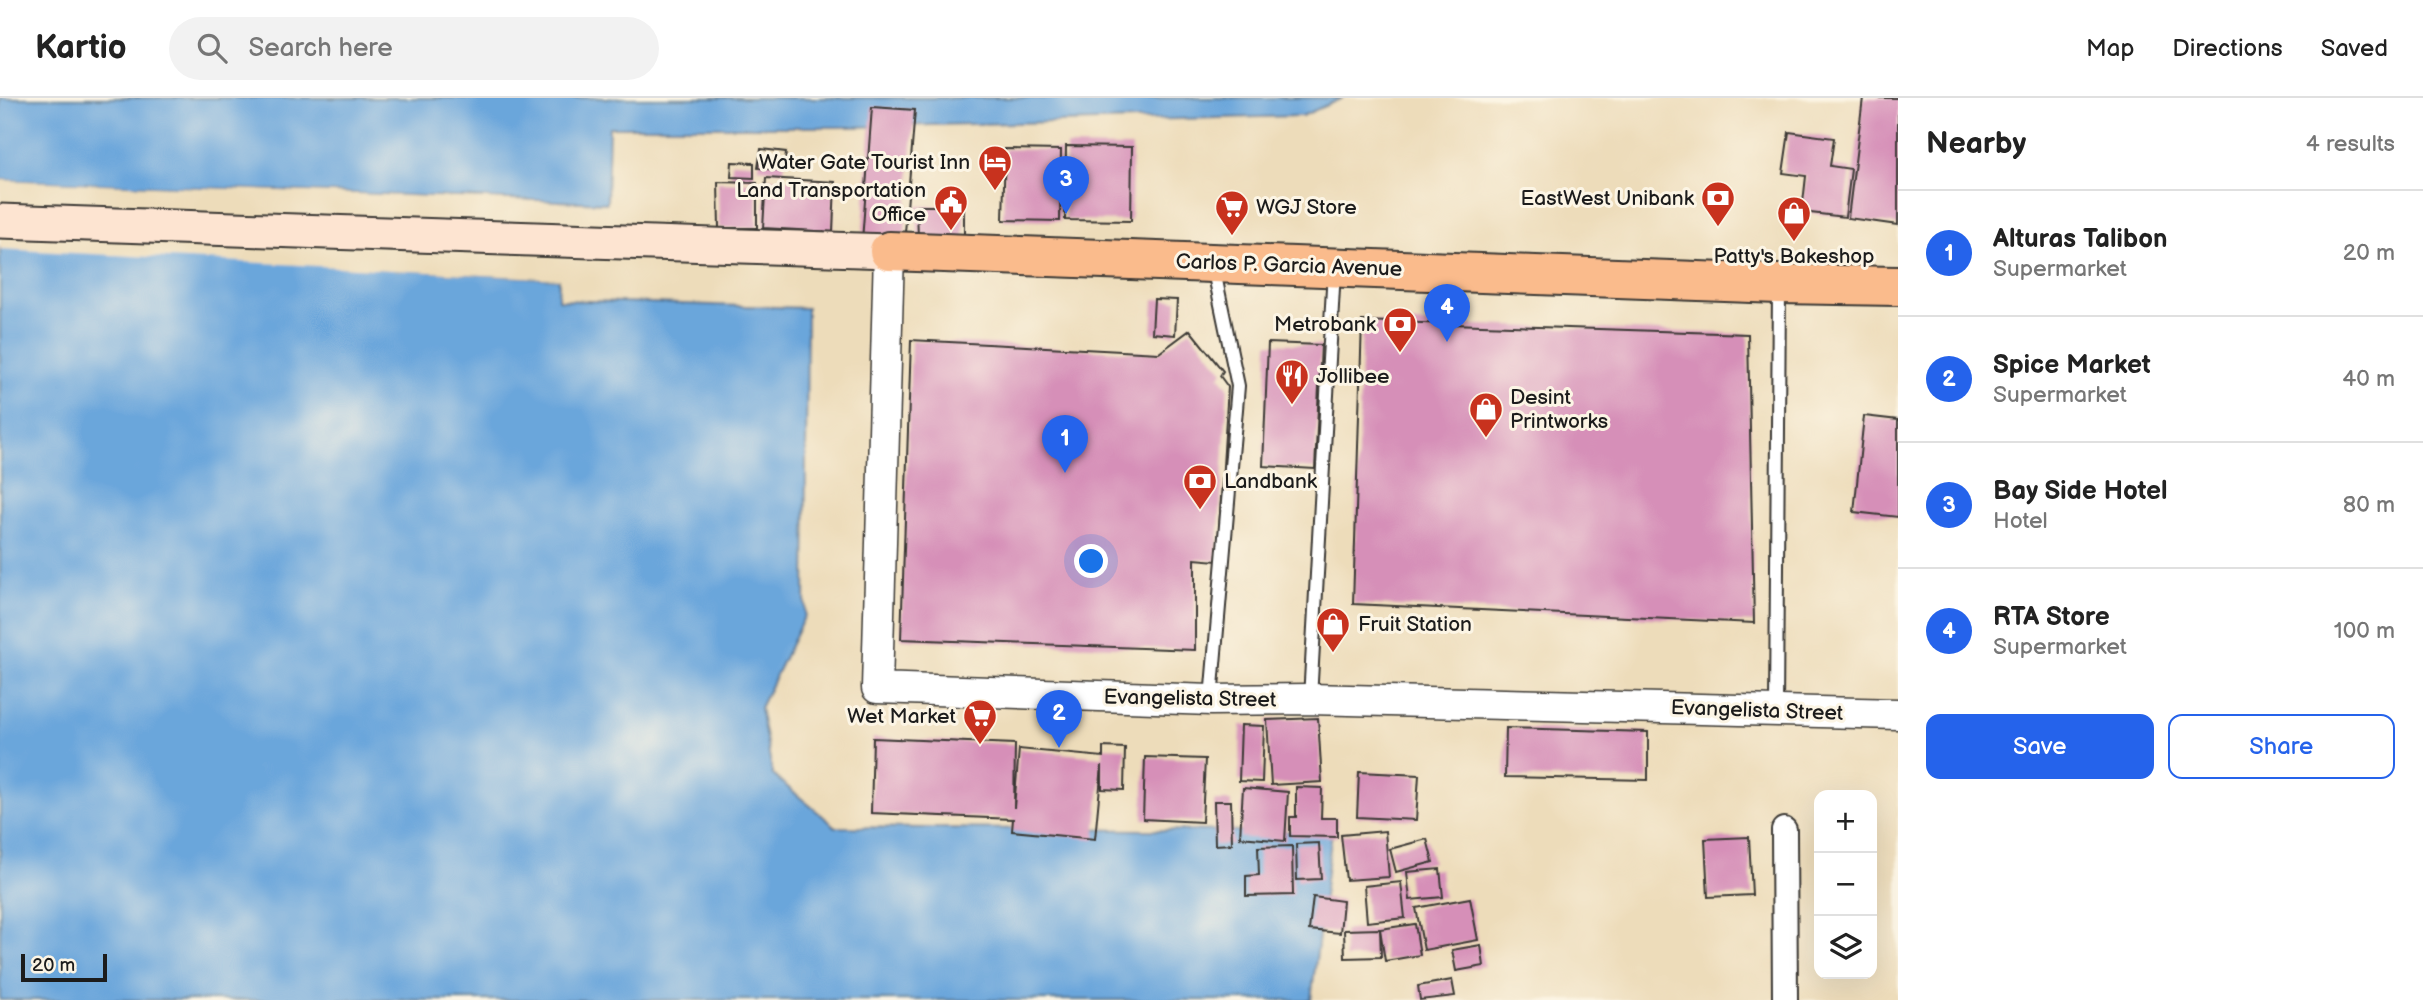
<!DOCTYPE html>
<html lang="en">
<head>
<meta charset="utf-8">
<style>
  :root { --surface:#fff; --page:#f2f2f2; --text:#222; --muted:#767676; --line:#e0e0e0; --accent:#2563eb }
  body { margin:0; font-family:"Balsamiq Sans",sans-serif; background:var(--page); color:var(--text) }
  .controls { position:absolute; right:21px; bottom:21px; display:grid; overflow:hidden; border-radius:14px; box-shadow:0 7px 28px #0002 }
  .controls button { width:63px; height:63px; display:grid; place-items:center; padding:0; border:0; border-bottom:2px solid var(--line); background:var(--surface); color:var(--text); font:35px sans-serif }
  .scale { position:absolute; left:21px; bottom:18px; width:86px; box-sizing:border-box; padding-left:7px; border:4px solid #1c1c1c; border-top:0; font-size:19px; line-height:24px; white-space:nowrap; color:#1c1c1c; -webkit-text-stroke:5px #fcf5e5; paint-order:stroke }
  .you { position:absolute; left:1092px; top:464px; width:24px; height:24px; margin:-18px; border:5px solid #fff; border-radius:50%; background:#1a73e8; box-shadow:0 0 0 10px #1a73e833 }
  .badge { display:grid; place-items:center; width:46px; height:46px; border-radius:50%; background:var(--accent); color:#fff; font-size:23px; font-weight:700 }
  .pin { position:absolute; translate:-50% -58px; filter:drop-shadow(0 2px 4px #0008) }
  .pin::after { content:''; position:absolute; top:37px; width:24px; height:21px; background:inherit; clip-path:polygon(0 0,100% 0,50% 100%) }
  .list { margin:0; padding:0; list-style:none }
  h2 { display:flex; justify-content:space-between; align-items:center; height:91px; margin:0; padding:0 28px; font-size:30px }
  h2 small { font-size:23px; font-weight:400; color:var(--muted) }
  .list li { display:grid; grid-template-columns:46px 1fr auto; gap:21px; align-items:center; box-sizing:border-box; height:126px; padding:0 28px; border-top:2px solid var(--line) }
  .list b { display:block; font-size:26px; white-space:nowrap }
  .list p { margin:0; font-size:23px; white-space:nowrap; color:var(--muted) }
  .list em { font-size:23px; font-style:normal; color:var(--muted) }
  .actions { display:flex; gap:14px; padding:21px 28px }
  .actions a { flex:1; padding:16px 0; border:2px solid var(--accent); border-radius:14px; text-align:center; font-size:24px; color:var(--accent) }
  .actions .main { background:var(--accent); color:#fff }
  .icon { flex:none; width:38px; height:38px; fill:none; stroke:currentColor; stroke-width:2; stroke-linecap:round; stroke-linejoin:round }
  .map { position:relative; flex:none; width:1898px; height:902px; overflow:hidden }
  header { display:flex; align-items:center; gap:42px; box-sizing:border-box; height:98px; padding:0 35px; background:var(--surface); border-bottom:2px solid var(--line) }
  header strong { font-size:33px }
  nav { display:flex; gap:38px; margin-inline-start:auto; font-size:24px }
  .search { width:490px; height:63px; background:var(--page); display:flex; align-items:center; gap:18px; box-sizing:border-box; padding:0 24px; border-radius:38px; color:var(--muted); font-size:26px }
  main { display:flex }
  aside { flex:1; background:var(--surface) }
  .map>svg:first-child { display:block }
  .water { fill:#6aa6db; stroke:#43617c; stroke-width:2 }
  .pier { fill:#eddcba }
  .building { fill:#d68fb8 }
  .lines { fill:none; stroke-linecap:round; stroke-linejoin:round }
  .service-casing { stroke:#3b3934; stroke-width:16 }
  .minor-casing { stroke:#3b3934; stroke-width:28 }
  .tertiary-casing { stroke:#3b3934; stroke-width:33 }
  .secondary-casing { stroke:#3b3934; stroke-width:37 }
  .primary-casing { stroke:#3b3934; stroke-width:42 }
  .service { stroke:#fff; stroke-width:12 }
  .minor { stroke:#fff; stroke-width:24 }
  .tertiary { stroke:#fff; stroke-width:30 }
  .secondary { stroke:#fde4d1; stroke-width:33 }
  .primary { stroke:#fabb8c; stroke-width:38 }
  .labels { text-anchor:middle; stroke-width:6; stroke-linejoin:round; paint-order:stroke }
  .poi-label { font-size:21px; fill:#1c1c1c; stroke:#fcf5e5; text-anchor:end }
  .street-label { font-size:21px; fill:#1c1c1c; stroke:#fcf5e5 }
</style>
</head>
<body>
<header>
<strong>Kartio</strong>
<div class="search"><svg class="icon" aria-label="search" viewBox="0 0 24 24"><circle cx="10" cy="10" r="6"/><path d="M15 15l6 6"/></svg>Search here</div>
<nav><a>Map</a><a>Directions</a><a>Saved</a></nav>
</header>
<main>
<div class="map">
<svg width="1898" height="902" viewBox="0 0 1898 902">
  <rect width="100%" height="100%" fill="#fcf5e5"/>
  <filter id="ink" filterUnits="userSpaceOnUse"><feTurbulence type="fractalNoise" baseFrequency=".0143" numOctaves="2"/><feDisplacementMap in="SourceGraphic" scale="14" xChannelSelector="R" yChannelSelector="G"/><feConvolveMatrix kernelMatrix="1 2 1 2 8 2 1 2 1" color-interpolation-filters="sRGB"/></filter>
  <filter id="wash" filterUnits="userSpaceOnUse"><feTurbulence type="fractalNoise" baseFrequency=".00686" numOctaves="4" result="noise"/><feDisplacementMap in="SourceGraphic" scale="28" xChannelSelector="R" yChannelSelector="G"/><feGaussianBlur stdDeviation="1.57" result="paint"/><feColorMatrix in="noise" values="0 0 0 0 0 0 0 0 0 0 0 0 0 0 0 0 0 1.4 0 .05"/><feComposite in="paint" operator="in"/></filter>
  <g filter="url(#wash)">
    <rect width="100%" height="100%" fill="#eddcba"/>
    <!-- water -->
    <g class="water">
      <path d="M0 0H1343L1302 18 851 29H609L607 105 0 82Z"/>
      <path d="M0 148 559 181 558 202 807 210 805 517 760 610 773 677 836 729 1332 734 1311 902H0Z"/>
    </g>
    <!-- pier -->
    <g class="pier">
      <path d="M0 82 560 104V107L0 85Z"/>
      <path d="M0 145 559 177V181L0 151Z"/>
    </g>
    <g id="blocks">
      <!-- building -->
      <g class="building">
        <path d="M1863 0H1898V127L1848 120Z"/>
        <path d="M872 9 915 12 904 147 862 143Z"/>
        <path d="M1789 34 1834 40 1830 68 1851 71 1845 119 1802 114 1806 78 1783 75Z"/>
        <path d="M1066 48 1132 49 1131 123 1065 122Z"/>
        <path d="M761 51 786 54 784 73 758 70Z"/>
        <path d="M1005 51 1061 52 1060 123 1003 122Z"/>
        <path d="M732 64 754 65V80L731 79Z"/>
        <path d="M766 80 835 84 833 134 763 130Z"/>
        <path d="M718 84 757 85V130H719Z"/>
        <path d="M917 108H964V142H918Z"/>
        <path d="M1154 201 1177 202 1175 237 1152 235Z"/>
        <path d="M1362 223 1748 236 1754 525 1353 506Z"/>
        <path d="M1190 232 1223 273 1220 278 1228 289 1217 463 1195 461V552L901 541 911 242 1159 255Z"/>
        <path d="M1268 245 1321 247 1315 371 1263 368Z"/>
        <path d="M1864 318 1898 322V419L1854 414Z"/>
        <path d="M1318 620 1322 684 1271 687 1267 622Z"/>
        <path d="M1241 627 1264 628 1262 684 1239 683Z"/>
        <path d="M1506 630 1648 634V682L1505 679Z"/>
        <path d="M873 640 1015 646 1014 710 1019 651 1103 659V649L1125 650 1124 692 1102 691V667L1095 741 1012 733 1013 721 871 715Z"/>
        <path d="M1145 659 1205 661 1202 724 1143 721Z"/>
        <path d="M1359 674 1419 677 1416 722 1357 719Z"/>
        <path d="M1296 689 1322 690 1321 720H1337V739L1290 738V719H1296Z"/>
        <path d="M1243 690 1288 694 1285 743 1240 739Z"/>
        <path d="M1214 703H1231L1232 746 1215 747Z"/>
        <path d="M1385 733 1389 779 1346 782 1341 737Z"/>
        <path d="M1749 739 1752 797 1708 799 1705 741Z"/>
        <path d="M1427 741 1433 764 1396 774 1390 751Z"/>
        <path d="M1319 745 1321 781 1297 782 1296 746Z"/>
        <path d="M1292 748 1293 797 1246 798V778L1259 777 1258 749Z"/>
        <path d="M1440 771 1443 799 1410 802 1407 774Z"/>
        <path d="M1401 784 1405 820 1367 824 1364 788Z"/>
        <path d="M1313 799 1343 803 1340 835 1309 832Z"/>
        <path d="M1470 800 1478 842 1424 852 1416 810Z"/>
        <path d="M1415 826 1420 857 1385 863 1380 831Z"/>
        <path d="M1380 831 1381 859 1345 860 1344 832Z"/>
        <path d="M1481 847 1484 868 1456 873 1452 852Z"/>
        <path d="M1452 882 1455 898 1420 902 1418 888Z"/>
      </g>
    </g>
  </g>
  <g filter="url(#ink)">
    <use href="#blocks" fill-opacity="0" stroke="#3b3934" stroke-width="2"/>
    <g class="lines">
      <!-- service casing -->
      <g class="service-casing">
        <g id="service">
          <path d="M1211 601 1238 288 1213 168"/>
          <path d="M1310 601 1334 172"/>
          <path d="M1776 612 1779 190"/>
        </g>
      </g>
      <!-- minor casing -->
      <g class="minor-casing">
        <path id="minor" d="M1784 732 1785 902"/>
      </g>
      <!-- tertiary casing -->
      <g class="tertiary-casing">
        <path id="tertiary" d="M889 153 877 590 1211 602 1310 601 1898 616"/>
      </g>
      <!-- secondary casing -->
      <g class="secondary-casing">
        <path id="secondary" d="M0 123 889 153"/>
      </g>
      <!-- primary casing -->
      <g class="primary-casing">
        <path id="primary" d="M889 153 1779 186 1898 188"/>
      </g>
      <!-- service -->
      <use href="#service" class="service"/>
      <!-- minor -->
      <use href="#minor" class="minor"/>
      <!-- tertiary -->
      <use href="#tertiary" class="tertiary"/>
      <!-- secondary -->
      <use href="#secondary" class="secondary"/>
      <!-- primary -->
      <use href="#primary" class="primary"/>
    </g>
  </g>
  <!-- icons -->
  <defs>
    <g id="hotel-pin" transform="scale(1.75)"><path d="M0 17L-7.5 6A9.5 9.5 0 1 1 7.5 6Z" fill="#c8321e" stroke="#fcf5e5"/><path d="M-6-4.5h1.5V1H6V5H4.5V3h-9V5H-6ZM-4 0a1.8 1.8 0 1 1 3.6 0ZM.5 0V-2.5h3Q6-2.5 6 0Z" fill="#fff"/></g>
    <g id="bank-pin" transform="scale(1.75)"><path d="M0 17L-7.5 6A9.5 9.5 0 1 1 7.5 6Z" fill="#c8321e" stroke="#fcf5e5"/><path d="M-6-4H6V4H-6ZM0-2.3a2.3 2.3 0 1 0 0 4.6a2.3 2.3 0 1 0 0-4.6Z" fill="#fff"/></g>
    <g id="civic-pin" transform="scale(1.75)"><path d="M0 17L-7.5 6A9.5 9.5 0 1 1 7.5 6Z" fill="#c8321e" stroke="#fcf5e5"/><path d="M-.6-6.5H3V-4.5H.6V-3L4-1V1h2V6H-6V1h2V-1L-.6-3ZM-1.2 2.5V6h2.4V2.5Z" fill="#fff"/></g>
    <g id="supermarket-pin" transform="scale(1.75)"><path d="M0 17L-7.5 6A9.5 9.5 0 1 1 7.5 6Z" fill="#c8321e" stroke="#fcf5e5"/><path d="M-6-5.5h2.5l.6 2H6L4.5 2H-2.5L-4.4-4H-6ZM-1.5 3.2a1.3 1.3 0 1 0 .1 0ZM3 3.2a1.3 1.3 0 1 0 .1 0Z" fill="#fff"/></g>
    <g id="shop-pin" transform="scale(1.75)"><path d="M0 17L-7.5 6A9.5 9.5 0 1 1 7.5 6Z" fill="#c8321e" stroke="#fcf5e5"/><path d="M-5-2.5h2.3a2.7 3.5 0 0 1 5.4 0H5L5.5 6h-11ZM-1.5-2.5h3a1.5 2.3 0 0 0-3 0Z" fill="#fff"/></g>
    <g id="restaurant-pin" transform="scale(1.75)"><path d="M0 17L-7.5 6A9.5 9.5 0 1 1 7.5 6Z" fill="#c8321e" stroke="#fcf5e5"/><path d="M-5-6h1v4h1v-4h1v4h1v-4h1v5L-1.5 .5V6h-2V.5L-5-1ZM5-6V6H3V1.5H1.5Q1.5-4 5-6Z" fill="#fff"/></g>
  </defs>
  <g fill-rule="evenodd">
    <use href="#hotel-pin" x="995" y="64"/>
    <use href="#bank-pin" x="1718" y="100"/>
    <use href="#civic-pin" x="951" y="104"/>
    <use href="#supermarket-pin" x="1232" y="109"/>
    <use href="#shop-pin" x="1794" y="115"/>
    <use href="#bank-pin" x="1400" y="226"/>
    <use href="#restaurant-pin" x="1292" y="278"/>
    <use href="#shop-pin" x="1486" y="311"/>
    <use href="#bank-pin" x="1200" y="383"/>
    <use href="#shop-pin" x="1333" y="526"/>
    <use href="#supermarket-pin" x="980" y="618"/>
  </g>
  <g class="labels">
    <!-- poi labels -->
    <g class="poi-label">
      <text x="970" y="71">Water Gate Tourist Inn</text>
      <text x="926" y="99">Land Transportation<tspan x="926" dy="24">Office</tspan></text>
      <text x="1694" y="107">EastWest Unibank</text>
      <text x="1256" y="116" text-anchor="start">WGJ Store</text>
      <text x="1794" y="165" text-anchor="middle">Patty's Bakeshop</text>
      <text x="1376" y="233">Metrobank</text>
      <text x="1316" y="285" text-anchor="start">Jollibee</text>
      <text x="1510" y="306" text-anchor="start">Desint<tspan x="1510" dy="24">Printworks</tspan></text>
      <text x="1224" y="390" text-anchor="start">Landbank</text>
      <text x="1358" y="533" text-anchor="start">Fruit Station</text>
      <text x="956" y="625">Wet Market</text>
    </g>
    <!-- street labels -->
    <g class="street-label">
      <text transform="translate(1289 167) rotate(2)" y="7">Carlos P. Garcia Avenue</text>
      <text transform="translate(1190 600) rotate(1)" y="7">Evangelista Street</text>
      <text transform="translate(1757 612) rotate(2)" y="7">Evangelista Street</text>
    </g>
  </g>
</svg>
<div class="controls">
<button>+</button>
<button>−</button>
<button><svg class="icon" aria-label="layers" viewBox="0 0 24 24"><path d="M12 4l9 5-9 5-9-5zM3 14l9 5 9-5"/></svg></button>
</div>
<div class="scale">20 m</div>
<div class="you"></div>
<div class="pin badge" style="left:1065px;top:375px">1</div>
<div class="pin badge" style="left:1059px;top:650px">2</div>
<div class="pin badge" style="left:1066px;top:116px">3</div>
<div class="pin badge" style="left:1447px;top:244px">4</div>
</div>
<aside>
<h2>Nearby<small>4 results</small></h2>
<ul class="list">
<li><span class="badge">1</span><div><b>Alturas Talibon</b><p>Supermarket</p></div><em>20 m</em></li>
<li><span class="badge">2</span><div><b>Spice Market</b><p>Supermarket</p></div><em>40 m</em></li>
<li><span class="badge">3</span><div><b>Bay Side Hotel</b><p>Hotel</p></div><em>80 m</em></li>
<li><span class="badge">4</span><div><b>RTA Store</b><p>Supermarket</p></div><em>100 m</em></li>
</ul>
<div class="actions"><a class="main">Save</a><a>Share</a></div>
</aside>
</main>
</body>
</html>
